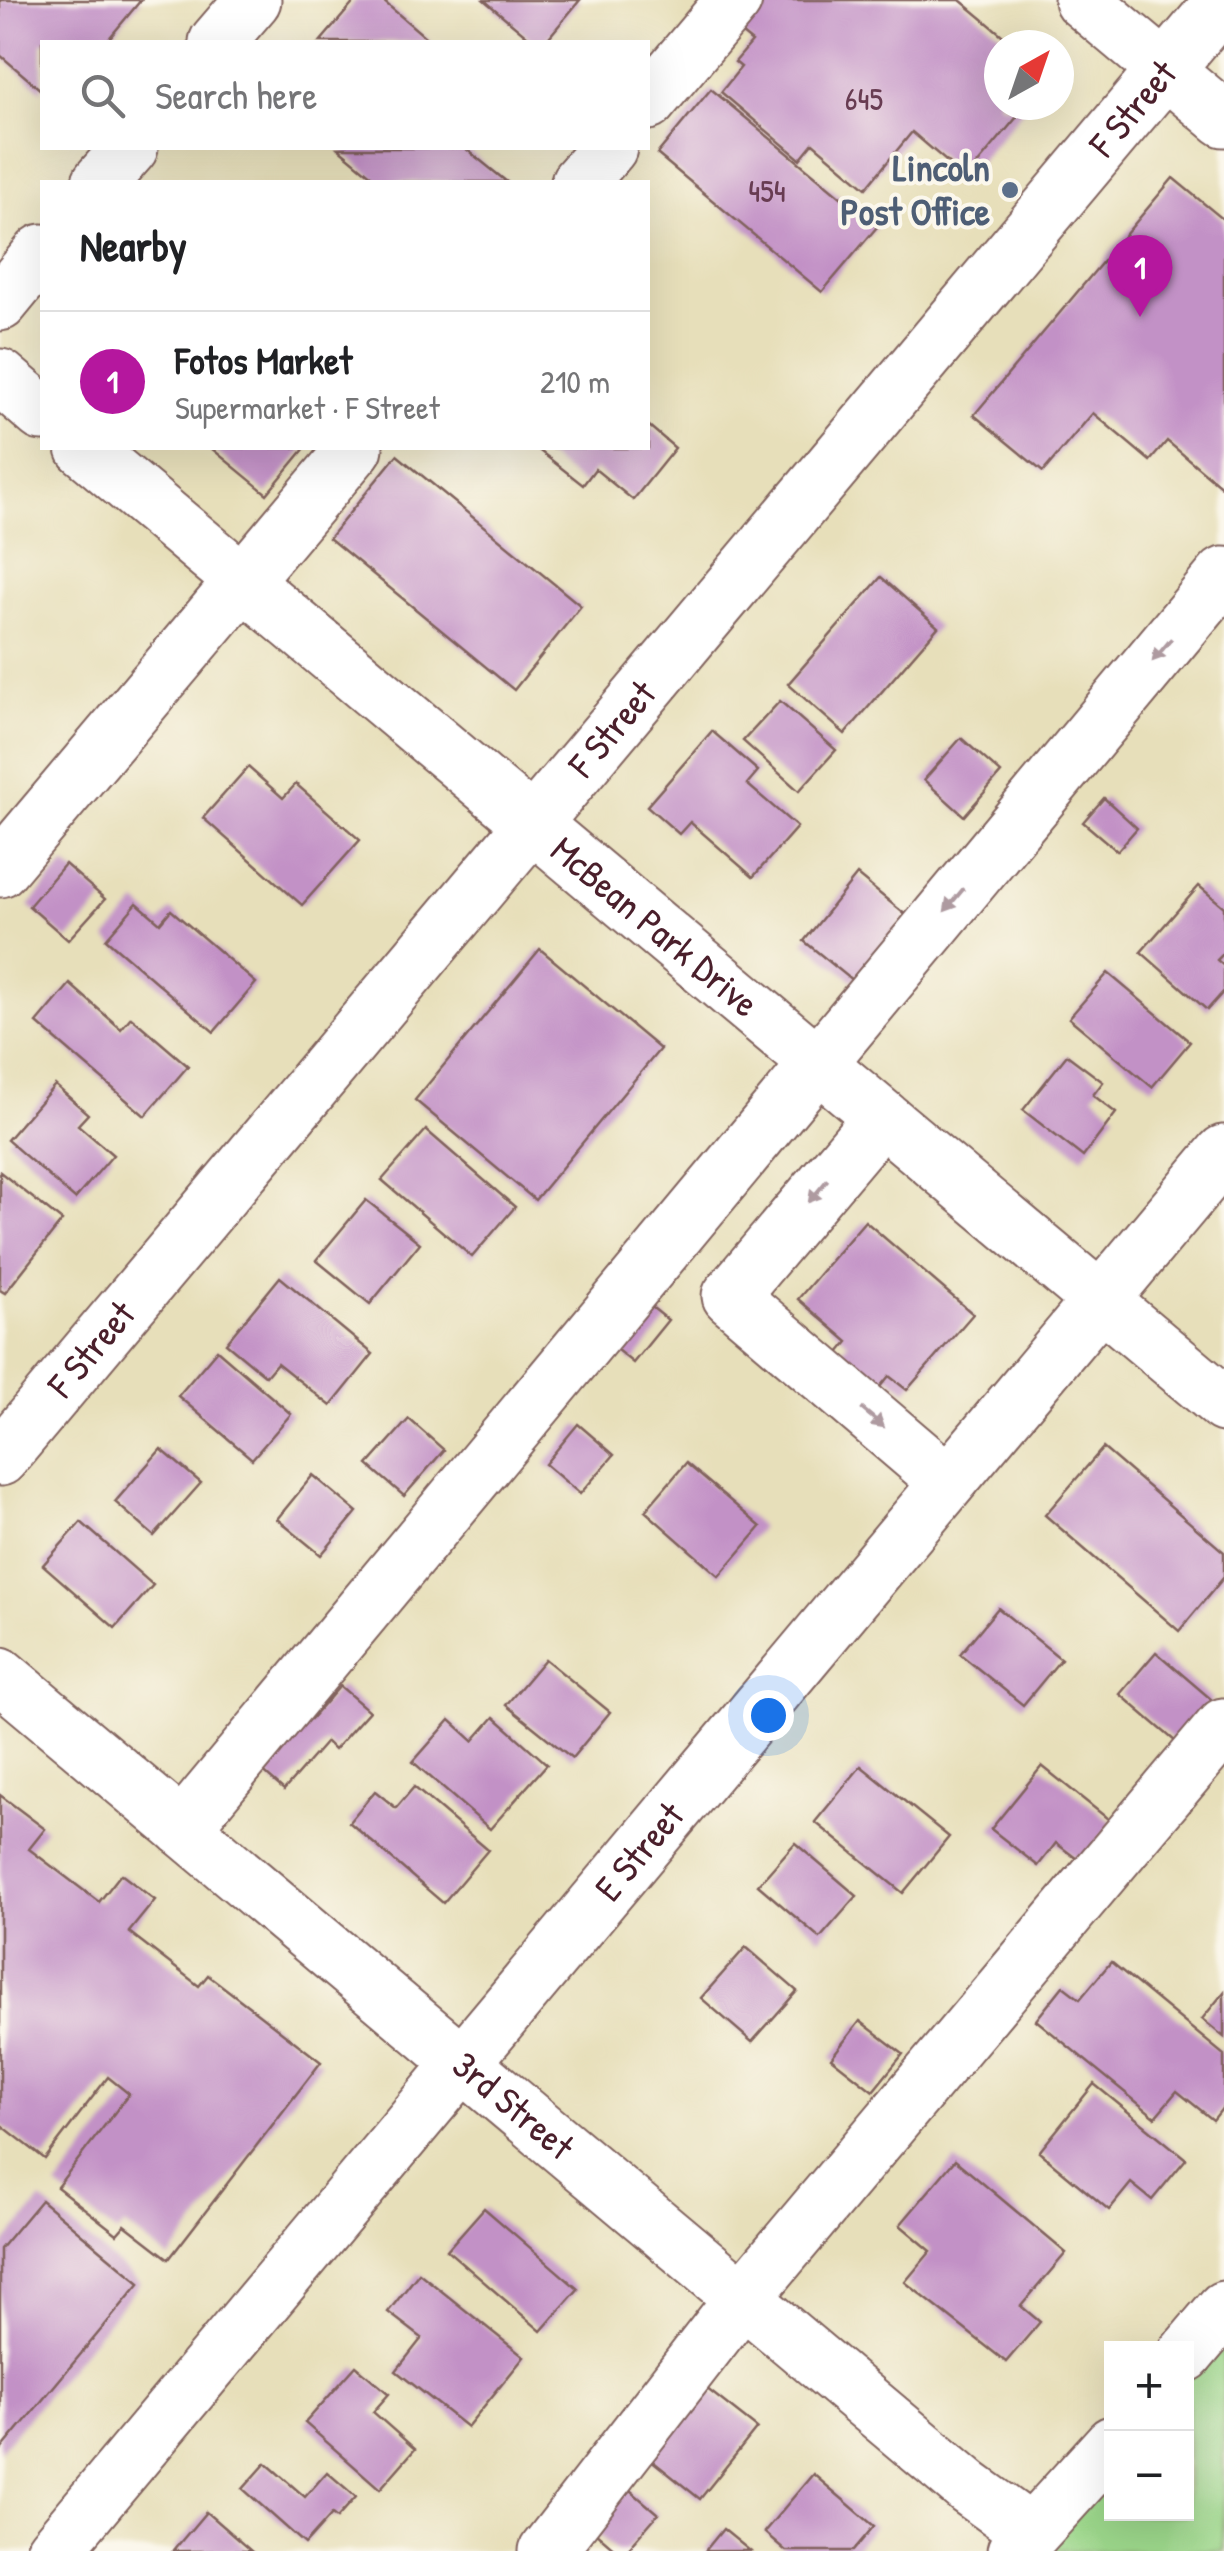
<!DOCTYPE html>
<html lang="en">
<head>
<meta charset="utf-8">
<style>
  :root { --surface:#fff; --page:#f6f6f6; --text:#202124; --muted:#757577; --line:#e0e0e0; --accent:#b5179e }
  body { margin:0; font-family:"Patrick Hand",sans-serif; background:var(--page); color:var(--text) }
  .controls { position:absolute; right:30px; bottom:30px; display:grid; overflow:hidden; border-radius:0px; box-shadow:0 10px 40px #0002 }
  .controls button { width:90px; height:90px; display:grid; place-items:center; padding:0; border:0; border-bottom:2px solid var(--line); background:var(--surface); color:var(--text); font:50px sans-serif }
  .compass { position:absolute; left:984px; top:30px; width:90px; height:90px; border-radius:50%; background:var(--surface); box-shadow:0 10px 40px #0002; rotate:40deg }
  .you { position:absolute; left:768px; top:1715px; width:35px; height:35px; margin:-25px; border:8px solid #fff; border-radius:50%; background:#1a73e8; box-shadow:0 0 0 15px #1a73e833 }
  .badge { display:grid; place-items:center; width:65px; height:65px; border-radius:50%; background:var(--accent); color:#fff; font-size:32px; font-weight:700 }
  .pin { position:absolute; translate:-50% -82px; filter:drop-shadow(0 2px 5px #0008) }
  .pin::after { content:''; position:absolute; top:52px; width:35px; height:30px; background:inherit; clip-path:polygon(0 0,100% 0,50% 100%) }
  .list { margin:0; padding:0; list-style:none }
  h2 { display:flex; justify-content:space-between; align-items:center; height:130px; margin:0; padding:0 40px; font-size:42px }
  h2 small { font-size:32px; font-weight:400; color:var(--muted) }
  .list li { display:grid; grid-template-columns:65px 1fr auto; gap:30px; align-items:center; box-sizing:border-box; height:140px; padding:0 40px; border-top:2px solid var(--line) }
  .list b { display:block; font-size:38px; white-space:nowrap }
  .list p { margin:0; font-size:32px; white-space:nowrap; color:var(--muted) }
  .list em { font-size:32px; font-style:normal; color:var(--muted) }
  .icon { flex:none; width:55px; height:55px; fill:none; stroke:currentColor; stroke-width:2; stroke-linecap:round; stroke-linejoin:round }
  .map { position:relative; flex:none; width:1224px; height:2551px; overflow:hidden }
  .search { position:absolute; background:var(--surface); box-shadow:0 10px 40px #0002; left:40px; top:40px; width:610px; height:110px; display:flex; align-items:center; gap:25px; box-sizing:border-box; padding:0 35px; border-radius:0px; color:var(--muted); font-size:38px }
  .panel { position:absolute; background:var(--surface); box-shadow:0 10px 40px #0002; left:40px; top:180px; width:610px; height:270px; border-radius:0px }
  .map>svg:first-child { display:block }
  .green { fill:#9bd68a; stroke:#727a5a; stroke-width:2.5 }
  .building { fill:#c291c6 }
  .lines { fill:none; stroke-linecap:round; stroke-linejoin:round }
  .minor-casing { stroke:#81625d; stroke-width:59 }
  .major-casing { stroke:#81625d; stroke-width:59 }
  .minor { stroke:#fff; stroke-width:55 }
  .major { stroke:#fff; stroke-width:55 }
  .oneway { fill:#ae9aa0 }
  .service-dot { fill:#5c6f8a; stroke:#fbf7ec; stroke-width:4 }
  .labels { text-anchor:middle; stroke-width:8; stroke-linejoin:round; paint-order:stroke }
  .number-label { font-size:32px; fill:#683c52 }
  .street-label { font-size:38px; fill:#4a1f2b; stroke:#fbf7ec }
  .service-label { font-size:38px; font-weight:bold; fill:#4e5e75; stroke:#fbf7ec; text-anchor:end }
</style>
</head>
<body>
<div class="map">
<svg width="1224" height="2551" viewBox="0 0 1224 2551">
  <rect width="100%" height="100%" fill="#fbf7ec"/>
  <filter id="ink" filterUnits="userSpaceOnUse"><feTurbulence type="fractalNoise" baseFrequency=".01" numOctaves="2"/><feDisplacementMap in="SourceGraphic" scale="20" xChannelSelector="R" yChannelSelector="G"/><feConvolveMatrix kernelMatrix="1 2 1 2 8 2 1 2 1" color-interpolation-filters="sRGB"/></filter>
  <filter id="wash" filterUnits="userSpaceOnUse"><feTurbulence type="fractalNoise" baseFrequency=".0048" numOctaves="4" result="noise"/><feDisplacementMap in="SourceGraphic" scale="40" xChannelSelector="R" yChannelSelector="G"/><feGaussianBlur stdDeviation="2.25" result="paint"/><feColorMatrix in="noise" values="0 0 0 0 0 0 0 0 0 0 0 0 0 0 0 0 0 1.4 0 .05"/><feComposite in="paint" operator="in"/></filter>
  <g filter="url(#wash)">
    <rect width="100%" height="100%" fill="#e7dfba"/>
    <!-- green -->
    <path class="green" d="M1224 2326V2551H1034L1111 2459 1112 2514H1186L1187 2370Z"/>
    <g id="blocks">
      <!-- building -->
      <g class="building">
        <path d="M0 0H141L106 42H42V91L0 55Z"/>
        <path d="M356 0H382L431 42H320Z"/>
        <path d="M484 0H580L545 42H534Z"/>
        <path d="M760 0H960L1014 45H999V105H1027L966 178 912 132 866 188 813 143 800 159 721 92 741 67 735 62 752 42 736 29Z"/>
        <path d="M711 89 877 227 822 292 657 154Z"/>
        <path d="M338 148H465L507 182H379Z"/>
        <path d="M1173 178 1224 220V489L1167 441 1150 461 1093 413 1043 472 974 415Z"/>
        <path d="M648 425 675 448 633 500 595 469 583 485 536 448H648Z"/>
        <path d="M211 448H305L267 494Z"/>
        <path d="M397 455 581 606 514 690 329 538Z"/>
        <path d="M881 577 938 627 845 734 788 684Z"/>
        <path d="M780 701 836 750 799 791 743 741Z"/>
        <path d="M712 731 758 771 747 784 797 827 753 877 690 822 679 834 647 806Z"/>
        <path d="M961 738 1001 773 964 816 924 780Z"/>
        <path d="M248 767 283 798 296 784 360 840 302 905 203 818Z"/>
        <path d="M1104 798 1137 828 1117 851 1083 822Z"/>
        <path d="M65 864 105 899 68 940 29 906Z"/>
        <path d="M857 875 907 916 853 981 804 941Z"/>
        <path d="M1199 886 1224 907V953L1217 960 1224 966V991L1207 1010 1141 952Z"/>
        <path d="M137 903 160 923 171 910 256 983 214 1032 106 939Z"/>
        <path d="M540 949 660 1049 535 1200 415 1100Z"/>
        <path d="M1108 973 1190 1042 1152 1087 1069 1018Z"/>
        <path d="M70 984 121 1029 131 1017 188 1066 145 1116 37 1023Z"/>
        <path d="M1067 1055 1103 1082 1093 1095 1116 1113 1083 1157 1023 1110Z"/>
        <path d="M55 1085 88 1114 78 1125 113 1155 75 1199 7 1140Z"/>
        <path d="M426 1130 515 1207 472 1257 382 1180Z"/>
        <path d="M0 1172 62 1221 5 1293 0 1290Z"/>
        <path d="M366 1200 420 1243 370 1304 316 1260Z"/>
        <path d="M865 1221 973 1314 907 1390 889 1376 869 1400 829 1365 848 1342 798 1299Z"/>
        <path d="M280 1277 373 1354 331 1406 277 1363 266 1376 226 1343Z"/>
        <path d="M639 1297 668 1320 633 1363 605 1340Z"/>
        <path d="M217 1350 291 1414 252 1459 178 1396Z"/>
        <path d="M409 1419 444 1450 404 1496 368 1465Z"/>
        <path d="M578 1424 614 1455 580 1494 545 1464Z"/>
        <path d="M1103 1448 1224 1552V1577L1179 1631 1045 1515Z"/>
        <path d="M161 1449 201 1483 154 1536 115 1502Z"/>
        <path d="M686 1463 761 1527 719 1576 645 1511Z"/>
        <path d="M313 1475 357 1512 321 1555 277 1519Z"/>
        <path d="M81 1522 153 1585 115 1628 43 1565Z"/>
        <path d="M998 1608 1061 1659 1023 1705 960 1654Z"/>
        <path d="M1156 1652 1212 1700 1176 1742 1120 1694Z"/>
        <path d="M545 1659 610 1712 572 1758 506 1705Z"/>
        <path d="M340 1686 369 1711 334 1750 326 1742 284 1790 252 1762 300 1708 311 1719Z"/>
        <path d="M494 1717 547 1764 490 1829 413 1762 450 1720 473 1741Z"/>
        <path d="M861 1766 949 1837 903 1893 815 1822Z"/>
        <path d="M1042 1766 1113 1823 1081 1862 1056 1843 1038 1866 991 1829Z"/>
        <path d="M414 1787 488 1850 443 1903 349 1822 375 1791 396 1808Z"/>
        <path d="M0 1795 45 1829 29 1849 99 1902 121 1874 155 1900 129 1932 199 1986 208 1975 321 2062 169 2259 125 2225 117 2234 57 2187 129 2094 108 2077 45 2159 0 2124Z"/>
        <path d="M795 1843 857 1896 820 1938 758 1885Z"/>
        <path d="M746 1947 797 1991 752 2042 701 1998Z"/>
        <path d="M1111 1962 1224 2055V2106L1213 2120 1177 2091 1155 2117 1036 2020 1063 1986 1080 1999Z"/>
        <path d="M1224 1992V2037L1202 2019Z"/>
        <path d="M860 2021 903 2054 873 2091 831 2058Z"/>
        <path d="M1094 2084 1186 2159 1152 2200 1131 2183 1109 2210 1039 2152Z"/>
        <path d="M955 2160 1066 2253 1021 2306 1040 2322 1006 2362 905 2282 931 2251 900 2225Z"/>
        <path d="M41 2200 140 2283 0 2451V2249Z"/>
        <path d="M484 2208 578 2289 541 2331 447 2250Z"/>
        <path d="M419 2273 524 2357 467 2427 396 2371 422 2338 388 2312Z"/>
        <path d="M356 2366 389 2394 373 2412 415 2449 380 2489 305 2423Z"/>
        <path d="M706 2388 757 2428 700 2499 650 2459Z"/>
        <path d="M266 2463 305 2497 327 2472 356 2497 337 2518 332 2514 305 2544 243 2489Z"/>
        <path d="M813 2474 874 2526 853 2551H786L764 2532Z"/>
        <path d="M624 2485 658 2514 626 2551H617L588 2526Z"/>
        <path d="M206 2512 251 2551H173Z"/>
        <path d="M723 2529 750 2551H705Z"/>
      </g>
    </g>
  </g>
  <g filter="url(#ink)">
    <use href="#blocks" fill-opacity="0" stroke="#81625d" stroke-width="2.5"/>
    <g class="lines">
      <!-- minor casing -->
      <g class="minor-casing">
        <g id="minor">
          <path d="M1082 0 1224 119"/>
          <path d="M648 102 734 0"/>
          <path d="M579 182 609 148"/>
          <path d="M0 869 355 448"/>
          <path d="M881 1117 730 1296 948 1482"/>
          <path id="s1" d="M0 1458 1224 0"/>
          <path id="s2" d="M0 1675 969 2488 1030 2532"/>
          <path d="M182 1828 1224 575"/>
          <path d="M1186 2354 1224 2309"/>
          <path id="s3" d="M54 2551 1224 1153"/>
          <path d="M547 2551 743 2298 1224 1726"/>
          <path d="M1015 2551 1112 2444"/>
        </g>
      </g>
      <!-- major casing -->
      <g class="major-casing">
        <g id="major">
          <path d="M217 42 253 0"/>
          <path d="M100 182 130 148"/>
          <path d="M0 303 42 252"/>
          <path d="M0 377 42 413"/>
          <path id="s4" d="M84 448 1224 1404"/>
        </g>
      </g>
      <!-- minor -->
      <use href="#minor" class="minor"/>
      <!-- major -->
      <use href="#major" class="major"/>
    </g>
    <!-- one-way arrows -->
    <defs><path id="oneway-solid" d="M-6-.8H1V-3.2L6.5 0L1 3.2V.8H-6Z" transform="scale(2.5)"/></defs>
    <g class="oneway">
      <use href="#oneway-solid" transform="translate(1162 650) rotate(130)"/>
      <use href="#oneway-solid" transform="translate(954 900) rotate(130)"/>
      <use href="#oneway-solid" transform="translate(818 1191) rotate(130)"/>
      <use href="#oneway-solid" transform="translate(873 1418) rotate(40)"/>
    </g>
  </g>
  <!-- markers -->
  <circle class="service-dot" cx="1010" cy="190" r="10"/>
  <g class="labels">
    <!-- number labels -->
    <g class="number-label">
      <text x="864" y="110">645</text>
      <text x="767" y="202">454</text>
    </g>
    <!-- street labels -->
    <g class="street-label">
      <text dy="13" stroke="none"><textPath href="#s1" startOffset="1762">F Street</textPath></text>
      <text dy="13" stroke="none"><textPath href="#s1" startOffset="952">F Street</textPath></text>
      <text dy="13" stroke="none"><textPath href="#s4" startOffset="745">McBean Park Drive</textPath></text>
      <text dy="13" stroke="none"><textPath href="#s1" startOffset="142">F Street</textPath></text>
      <text dy="13" stroke="none"><textPath href="#s3" startOffset="912">E Street</textPath></text>
      <text dy="13" stroke="none"><textPath href="#s2" startOffset="670">3rd Street</textPath></text>
    </g>
    <!-- service labels -->
    <g class="service-label">
      <text x="990" y="181">Lincoln<tspan x="990" dy="44">Post Office</tspan></text>
    </g>
  </g>
</svg>
<div class="controls">
<button>+</button>
<button>−</button>
</div>
<svg class="compass" viewBox="-18 -18 36 36"><path d="M0-13l5 13h-10z" fill="#e53935"/><path d="M0 13l5-13h-10z" fill="#757577"/></svg>
<div class="you"></div>
<div class="pin badge" style="left:1140px;top:317px">1</div>
<div class="search"><svg class="icon" aria-label="search" viewBox="0 0 24 24"><circle cx="10" cy="10" r="6"/><path d="M15 15l6 6"/></svg>Search here</div>
<section class="panel">
<h2>Nearby<small></small></h2>
<ul class="list">
<li><span class="badge">1</span><div><b>Fotos Market</b><p>Supermarket · F Street</p></div><em>210 m</em></li>
</ul>
</section>
</div>
</body>
</html>
